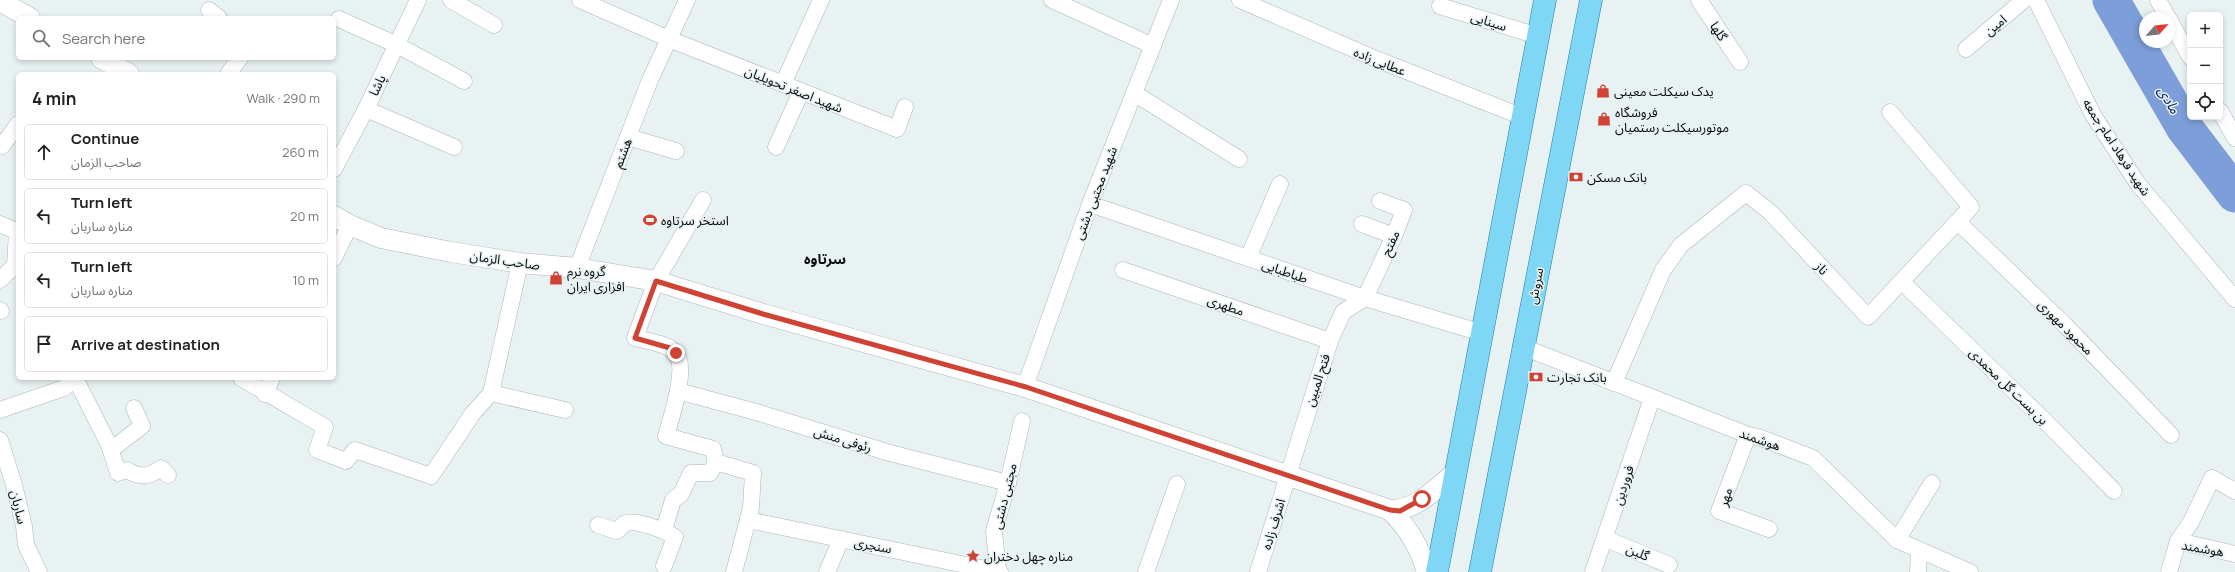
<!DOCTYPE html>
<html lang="en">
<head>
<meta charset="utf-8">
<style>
  :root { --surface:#fff; --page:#f6f6f6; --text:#222; --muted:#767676; --line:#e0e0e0 }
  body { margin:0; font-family:Manrope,"Noto Sans Arabic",sans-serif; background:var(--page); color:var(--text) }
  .controls { position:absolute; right:12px; top:12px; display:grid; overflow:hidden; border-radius:6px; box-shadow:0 2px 6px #0003 }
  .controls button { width:36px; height:36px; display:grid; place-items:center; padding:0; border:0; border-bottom:1px solid var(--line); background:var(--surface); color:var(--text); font:20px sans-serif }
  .compass { position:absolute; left:2139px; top:12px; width:36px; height:36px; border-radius:50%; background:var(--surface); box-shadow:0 2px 6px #0003; rotate:63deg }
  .stop { position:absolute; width:12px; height:12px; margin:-9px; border:3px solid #cf4234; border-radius:50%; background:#fff }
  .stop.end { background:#cf4234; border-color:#fff; box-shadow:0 1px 4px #0008 }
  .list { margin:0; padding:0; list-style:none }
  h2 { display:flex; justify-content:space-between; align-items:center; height:52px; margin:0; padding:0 16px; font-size:17px }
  h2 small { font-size:13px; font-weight:400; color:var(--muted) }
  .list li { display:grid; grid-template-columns:26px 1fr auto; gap:12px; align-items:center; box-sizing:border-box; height:56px; margin:0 8px 8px; padding:0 8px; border:1px solid var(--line); border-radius:6px }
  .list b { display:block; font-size:15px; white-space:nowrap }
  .list p { margin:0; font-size:13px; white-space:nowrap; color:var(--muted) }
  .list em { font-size:13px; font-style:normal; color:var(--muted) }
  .icon { flex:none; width:22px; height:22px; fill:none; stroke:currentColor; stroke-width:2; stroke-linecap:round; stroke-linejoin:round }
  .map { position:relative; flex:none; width:2235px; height:572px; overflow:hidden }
  .search { position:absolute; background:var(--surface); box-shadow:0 2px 6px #0003; left:16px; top:16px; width:320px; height:44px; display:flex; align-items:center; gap:10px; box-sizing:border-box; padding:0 14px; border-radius:6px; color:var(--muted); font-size:15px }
  .panel { position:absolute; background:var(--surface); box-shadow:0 2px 6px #0003; left:16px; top:72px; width:320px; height:308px; border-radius:6px }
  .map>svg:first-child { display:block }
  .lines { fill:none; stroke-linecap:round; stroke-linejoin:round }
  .river { stroke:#7d9ed9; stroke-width:37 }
  .minor-casing { stroke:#acb5b5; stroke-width:17 }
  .tertiary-casing { stroke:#acb5b5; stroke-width:21 }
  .primary-casing { stroke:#207ea0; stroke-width:23 }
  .minor { stroke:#fff; stroke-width:16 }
  .tertiary { stroke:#fff; stroke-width:20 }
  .primary { stroke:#80d6f5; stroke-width:22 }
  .route { stroke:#cf4234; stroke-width:5 }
  .labels { text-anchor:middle; stroke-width:3; stroke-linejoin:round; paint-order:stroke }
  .street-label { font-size:13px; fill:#090c0c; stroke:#e8f2f2 }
  .poi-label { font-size:13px; fill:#090c0c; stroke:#e8f2f2; text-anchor:start }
  .water-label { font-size:14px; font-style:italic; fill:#022468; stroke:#e8f2f2 }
  .neighbourhood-label { font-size:14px; font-weight:bold; fill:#090c0c; stroke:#e8f2f2 }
</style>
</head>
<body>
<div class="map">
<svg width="2235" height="572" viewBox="0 0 2235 572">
  <rect width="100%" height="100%" fill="#e8f2f2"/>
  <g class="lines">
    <!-- river -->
    <path class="river" d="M2111 0 2184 127 2235 194"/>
    <!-- minor casing -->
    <g class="minor-casing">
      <g id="minor">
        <path d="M451 0 494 25"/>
        <path d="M580 0 669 39 897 129 905 107"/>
        <path d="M1052 0 1153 46"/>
        <path d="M1240 0 1376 59 1523 117"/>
        <path d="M1699 0 1740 62"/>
        <path d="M2036 0 2093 115 2138 184 2235 299"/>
        <path d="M2158 0 2168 18"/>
        <path d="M1440 6 1538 36"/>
        <path d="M209 10 219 18"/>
        <path d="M339 19 397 45 464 81"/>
        <path d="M2169 19 2190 57"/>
        <path d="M1966 49 2024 0"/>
        <path d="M228 74 240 58"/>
        <path d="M783 84 821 0"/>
        <path d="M1134 93 1239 159"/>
        <path d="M366 109 454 147"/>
        <path d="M2220 111 2235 138"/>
        <path d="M628 137 676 151"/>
        <path d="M0 145 2 146 18 124"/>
        <path d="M776 147 801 92"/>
        <path d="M334 169 366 109 418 0"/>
        <path d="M703 200 656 281 635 338C647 341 666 343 675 352 689 366 671 418 666 436L713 449 716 462 753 473 751 508 734 572"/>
        <path d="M1090 204 1365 298 1482 333"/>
        <path d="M1958 222 2065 325 2171 435"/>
        <path d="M0 224 18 232"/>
        <path d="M1362 224 1394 236"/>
        <path d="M334 258 350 225"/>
        <path d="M1248 258 1280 184"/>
        <path d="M577 268 650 80 687 0"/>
        <path d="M1123 270 1330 341"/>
        <path d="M0 280 15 265 17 233"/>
        <path d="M1902 282 2042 418 2114 491"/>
        <path d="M0 310 1 311"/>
        <path d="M1523 347 1748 435 1761 438 1813 458 1897 540 1970 572"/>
        <path d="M75 378 109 445 118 473 127 470C140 478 150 477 161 468L168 475"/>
        <path d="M241 378 325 427 317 450 346 461 355 450 431 476 473 413 491 393 520 263"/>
        <path d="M1614 383 1663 270 1681 245 1746 193 1770 212 1868 317 1971 207 1890 112"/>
        <path d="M1025 387 1090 204 1171 0"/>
        <path d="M678 391 756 412 890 453 1008 483"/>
        <path d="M491 393 565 410"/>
        <path d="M265 394 272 378"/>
        <path d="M0 410 64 388 75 378"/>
        <path d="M1748 435 1719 511 1769 529"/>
        <path d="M0 440 14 485 24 526 26 545 39 572"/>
        <path d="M111 450 142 426 134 408"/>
        <path d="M748 520 1000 572"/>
        <path d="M598 525 617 531C619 529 622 526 624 524 635 518 665 531 675 537L664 566"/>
        <path d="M664 530 673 500 681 494 691 473H710L716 462"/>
        <path d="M1606 539 1669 565"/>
        <path d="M1897 540 1932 483"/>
        <path d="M2178 541 2191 522 2212 478 2235 491"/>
        <path d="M827 572 841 539"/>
        <path d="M998 572 994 531 1008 483 1022 421"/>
        <path d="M1146 572 1177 484"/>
        <path d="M1258 572 1330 341 1343 312 1365 298 1394 236 1404 210 1380 201"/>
        <path d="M1593 572 1652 398"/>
        <path d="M1918 572 1919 550"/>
        <path d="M2169 572 2178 541 2235 554"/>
      </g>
    </g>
    <!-- tertiary casing -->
    <g class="tertiary-casing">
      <g id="tertiary">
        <path d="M0 1 30 18"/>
        <path d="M101 58 129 74"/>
        <path d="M334 216 350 225 381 238 451 252 520 263 577 268 656 281 763 314 1025 387 1390 510C1416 511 1436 488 1455 473"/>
        <path d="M1390 510C1409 529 1419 546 1427 572"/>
      </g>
    </g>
    <!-- primary casing -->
    <g class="primary-casing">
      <g id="primary">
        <path d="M1437 572 1545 0"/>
        <path d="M1480 572 1591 0"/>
      </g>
    </g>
    <!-- minor -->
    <use href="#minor" class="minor"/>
    <!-- tertiary -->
    <use href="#tertiary" class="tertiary"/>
    <!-- primary -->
    <use href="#primary" class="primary"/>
  </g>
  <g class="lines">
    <!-- route -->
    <path class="route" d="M676 353 670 348 635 338 656 281 763 314 1026 387 1390 510 1400 511 1422 499"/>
  </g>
  <!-- icons -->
  <defs>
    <g id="shop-bare" transform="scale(1.08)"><path d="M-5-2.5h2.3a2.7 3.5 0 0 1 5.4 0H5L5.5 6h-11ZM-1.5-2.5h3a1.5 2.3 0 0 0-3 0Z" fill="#cf4234" stroke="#e8f2f2" stroke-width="2.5" paint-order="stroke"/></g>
    <g id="bank-bare" transform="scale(1.08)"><path d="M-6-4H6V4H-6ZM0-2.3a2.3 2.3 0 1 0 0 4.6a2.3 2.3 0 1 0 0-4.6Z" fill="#cf4234" stroke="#e8f2f2" stroke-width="2.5" paint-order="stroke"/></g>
    <g id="stadium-bare" transform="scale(1.08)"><path d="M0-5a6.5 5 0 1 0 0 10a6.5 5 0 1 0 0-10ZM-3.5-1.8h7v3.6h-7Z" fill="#cf4234" stroke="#e8f2f2" stroke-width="2.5" paint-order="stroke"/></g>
    <g id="sight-bare" transform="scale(1.08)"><path d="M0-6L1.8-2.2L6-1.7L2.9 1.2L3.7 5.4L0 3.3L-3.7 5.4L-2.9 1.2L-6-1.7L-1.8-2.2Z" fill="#cf4234" stroke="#e8f2f2" stroke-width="2.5" paint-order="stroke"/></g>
  </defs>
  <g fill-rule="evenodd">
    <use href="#shop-bare" x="1603" y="91"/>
    <use href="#shop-bare" x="1604" y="119"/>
    <use href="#bank-bare" x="1576" y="177"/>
    <use href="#stadium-bare" x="650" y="220"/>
    <use href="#shop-bare" x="556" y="278"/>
    <use href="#bank-bare" x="1536" y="377"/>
    <use href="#sight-bare" x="973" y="556"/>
  </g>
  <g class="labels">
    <!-- street labels -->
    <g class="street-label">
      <text transform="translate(1489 21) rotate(17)" y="5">سینایی</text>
      <text transform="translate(1995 25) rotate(-40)" y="5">امین</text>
      <text transform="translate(1719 31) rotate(57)" y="5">گلها</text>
      <text transform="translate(1380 61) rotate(22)" y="5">عطایی زاده</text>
      <text transform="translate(377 85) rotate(-64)" y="5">پاشا</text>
      <text transform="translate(794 89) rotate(22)" y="5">شهید اصغر تحویلیان</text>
      <text transform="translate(2117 147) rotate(57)" y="5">شهید فرهاد امام جمعه</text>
      <text transform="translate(622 153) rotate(-69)" y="5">هشتم</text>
      <text transform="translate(1095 193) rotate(-69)" y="5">شهید مجتبی دشتی</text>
      <text transform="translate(1390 243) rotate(-66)" y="5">مفتح</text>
      <text transform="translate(505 260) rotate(8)" y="5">صاحب الزمان</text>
      <text transform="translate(1822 268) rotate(47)" y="5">ناز</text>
      <text transform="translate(1285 271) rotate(19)" y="5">طباطبایی</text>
      <text transform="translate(1535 286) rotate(-79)" y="5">سروش</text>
      <text transform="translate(1226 305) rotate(19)" y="5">مطهری</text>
      <text transform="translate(2066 327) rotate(45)" y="5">محمود مهوری</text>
      <text transform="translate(1317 380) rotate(-72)" y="5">فتح المبین</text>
      <text transform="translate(2009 386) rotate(44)" y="5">بن بست گل محمدی</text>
      <text transform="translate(843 439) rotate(17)" y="5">رئوفی منش</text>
      <text transform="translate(1760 439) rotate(19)" y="5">هوشمند</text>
      <text transform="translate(1623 485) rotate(-72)" y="5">فروردین</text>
      <text transform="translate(1004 496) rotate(-76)" y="5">مجتبی دشتی</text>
      <text transform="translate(1725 497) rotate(-73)" y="5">مهر</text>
      <text transform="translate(19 507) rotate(77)" y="5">ساربان</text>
      <text transform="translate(1273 524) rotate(-73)" y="5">اشرف زاده</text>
      <text transform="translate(873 545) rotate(11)" y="5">سنجری</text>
      <text transform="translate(2203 548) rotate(10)" y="5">هوشمند</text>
      <text transform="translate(1638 552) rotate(23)" y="5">گلبن</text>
    </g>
    <!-- poi labels -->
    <g class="poi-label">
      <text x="1614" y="96">یدک سیکلت معینی</text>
      <text x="1615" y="117">فروشگاه<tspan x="1615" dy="15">موتورسیکلت رستمیان</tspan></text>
      <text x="1587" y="182">بانک مسکن</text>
      <text x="661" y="225">استخر سرتاوه</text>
      <text x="567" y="276">گروه نرم<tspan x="567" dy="15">افزاری ایران</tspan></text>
      <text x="1547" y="382">بانک تجارت</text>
      <text x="984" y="561">مناره چهل دختران</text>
    </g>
    <!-- water labels -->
    <g class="water-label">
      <text transform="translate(2169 100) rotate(60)" y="5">مادی</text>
    </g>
    <!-- neighbourhood labels -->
    <g class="neighbourhood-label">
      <text x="825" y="264">سرتاوه</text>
    </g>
  </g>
</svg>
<div class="controls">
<button>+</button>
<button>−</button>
<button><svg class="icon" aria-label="locate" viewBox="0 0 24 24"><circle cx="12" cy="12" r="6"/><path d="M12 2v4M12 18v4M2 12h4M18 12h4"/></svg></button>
</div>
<svg class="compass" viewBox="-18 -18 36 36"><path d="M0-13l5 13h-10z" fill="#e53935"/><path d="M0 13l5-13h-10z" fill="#767676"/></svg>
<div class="stop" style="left:1422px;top:499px"></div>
<div class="stop end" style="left:676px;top:353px"></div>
<div class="search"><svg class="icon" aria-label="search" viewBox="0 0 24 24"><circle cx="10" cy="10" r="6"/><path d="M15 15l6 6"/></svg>Search here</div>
<section class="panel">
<h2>4 min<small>Walk · 290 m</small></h2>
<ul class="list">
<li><svg class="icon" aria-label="ahead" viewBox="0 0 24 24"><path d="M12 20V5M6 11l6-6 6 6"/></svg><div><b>Continue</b><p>صاحب الزمان</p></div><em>260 m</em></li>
<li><svg class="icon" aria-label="left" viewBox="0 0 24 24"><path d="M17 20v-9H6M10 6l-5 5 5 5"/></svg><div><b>Turn left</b><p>مناره ساربان</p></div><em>20 m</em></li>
<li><svg class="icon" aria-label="left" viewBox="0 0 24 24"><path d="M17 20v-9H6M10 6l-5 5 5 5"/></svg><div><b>Turn left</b><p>مناره ساربان</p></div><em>10 m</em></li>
<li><svg class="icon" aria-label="arrive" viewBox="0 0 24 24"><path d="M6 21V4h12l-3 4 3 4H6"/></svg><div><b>Arrive at destination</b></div></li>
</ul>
</section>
</div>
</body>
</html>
